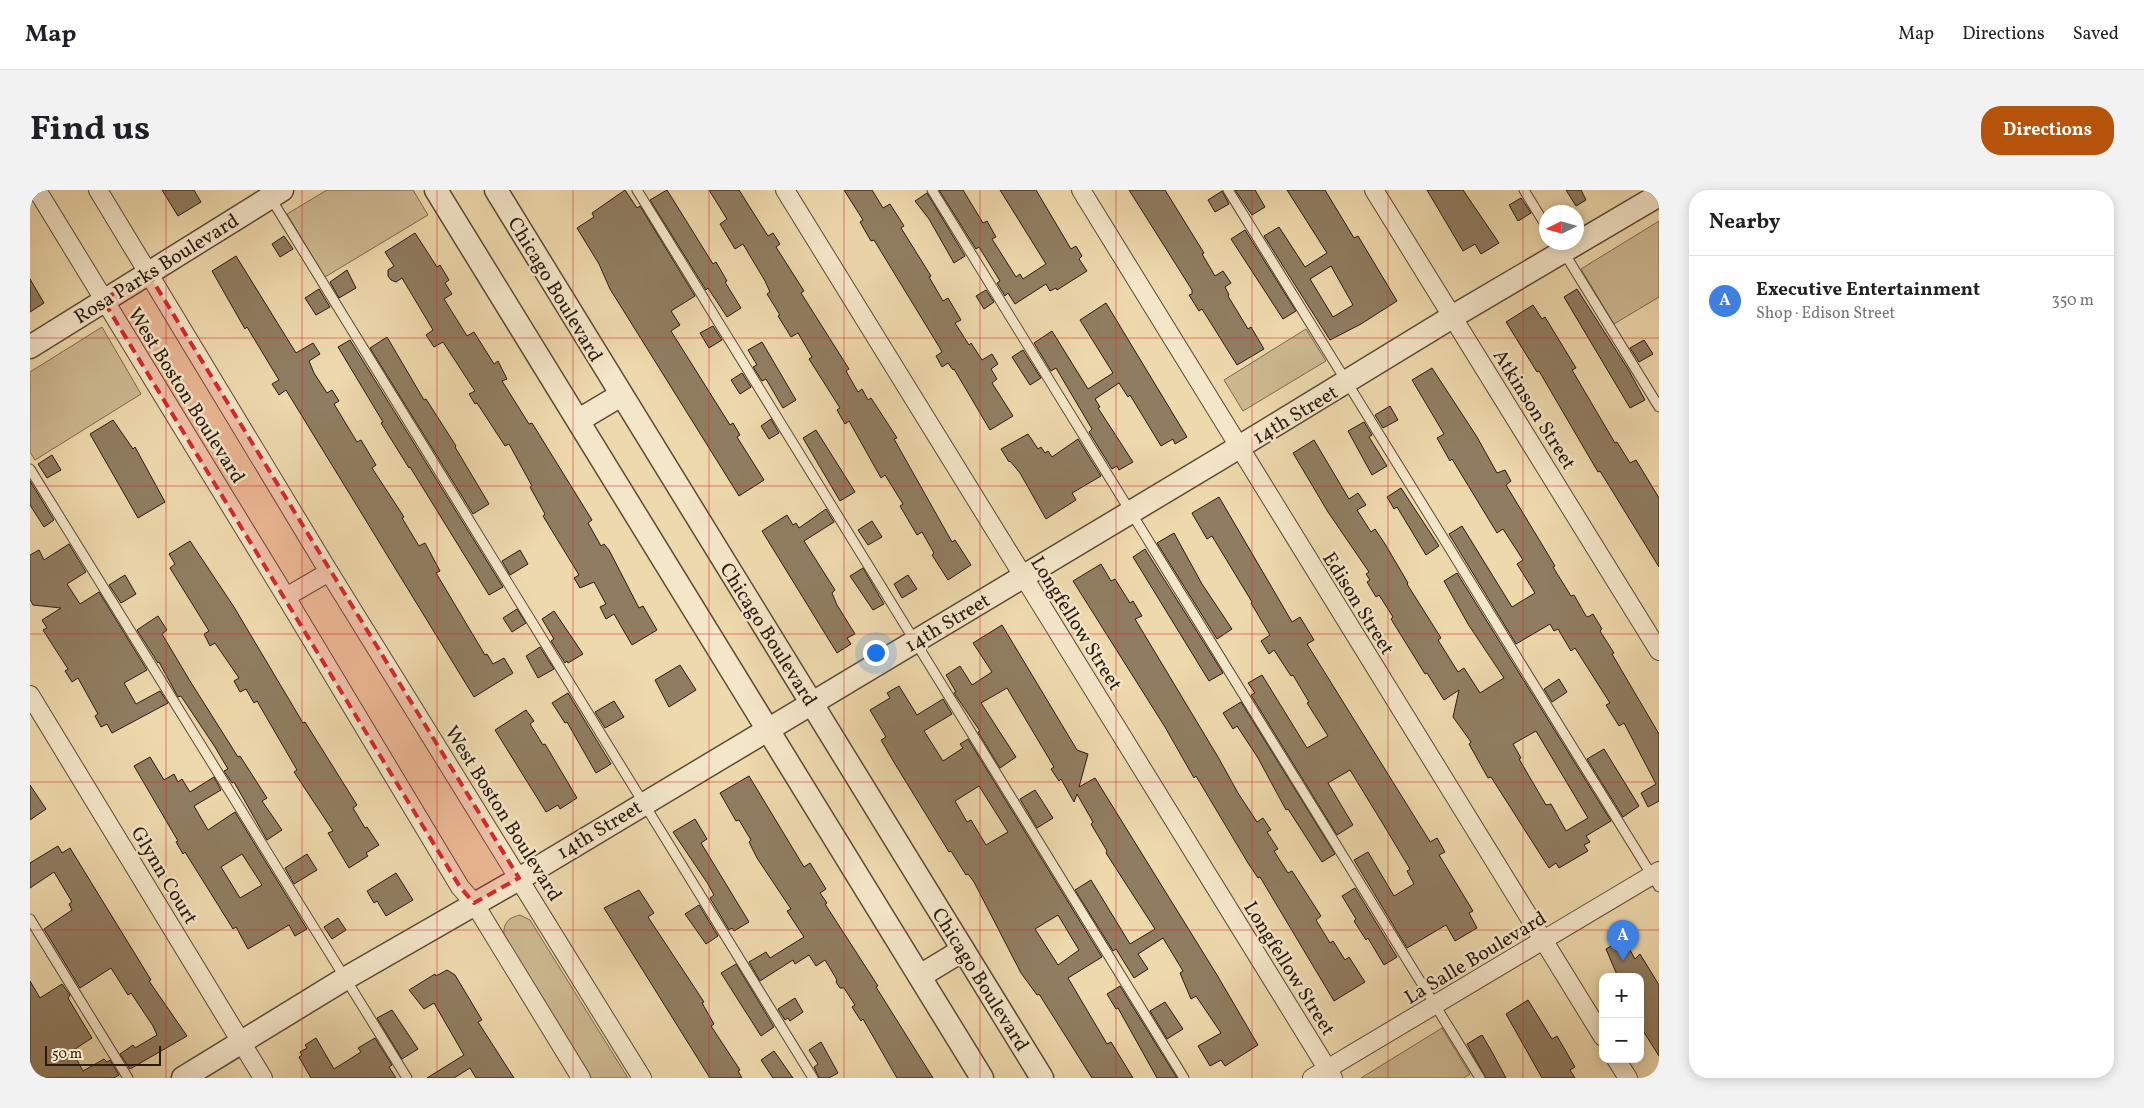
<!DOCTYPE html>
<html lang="en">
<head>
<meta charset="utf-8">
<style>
  :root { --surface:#fff; --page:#f2f2f2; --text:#202124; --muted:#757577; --line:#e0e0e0; --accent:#b45309 }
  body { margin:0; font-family:Vollkorn,serif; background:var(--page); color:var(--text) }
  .controls { position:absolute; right:15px; bottom:15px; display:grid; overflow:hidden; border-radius:10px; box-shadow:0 2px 12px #0003 }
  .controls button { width:45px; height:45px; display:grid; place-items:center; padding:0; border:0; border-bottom:1px solid var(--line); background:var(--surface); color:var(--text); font:25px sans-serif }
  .compass { position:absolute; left:1509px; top:15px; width:45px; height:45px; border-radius:50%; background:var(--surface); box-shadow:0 2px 12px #0003; rotate:265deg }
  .scale { position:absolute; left:15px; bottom:12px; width:116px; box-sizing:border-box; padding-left:5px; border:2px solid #2b1a0f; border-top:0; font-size:14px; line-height:18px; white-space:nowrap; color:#2b1a0f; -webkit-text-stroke:4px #f4e6c9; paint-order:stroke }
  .you { position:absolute; left:845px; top:462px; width:18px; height:18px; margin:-12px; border:4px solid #fff; border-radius:50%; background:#1a73e8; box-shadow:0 0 0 8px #1a73e833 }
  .badge { display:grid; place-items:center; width:32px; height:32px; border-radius:50%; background:var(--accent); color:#fff; font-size:16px; font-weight:700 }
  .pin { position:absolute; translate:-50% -41px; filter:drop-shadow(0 1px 2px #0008) }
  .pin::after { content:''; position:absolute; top:26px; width:18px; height:15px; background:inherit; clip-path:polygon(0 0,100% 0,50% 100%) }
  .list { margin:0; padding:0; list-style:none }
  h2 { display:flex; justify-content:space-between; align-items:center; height:65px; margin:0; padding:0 20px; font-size:21px }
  h2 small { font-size:16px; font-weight:400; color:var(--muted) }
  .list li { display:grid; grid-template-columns:32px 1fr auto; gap:15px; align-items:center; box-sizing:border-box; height:90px; padding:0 20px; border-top:1px solid var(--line) }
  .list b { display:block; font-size:19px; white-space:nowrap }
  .list p { margin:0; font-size:16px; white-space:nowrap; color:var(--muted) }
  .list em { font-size:16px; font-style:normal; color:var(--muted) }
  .map { position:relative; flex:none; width:1629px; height:888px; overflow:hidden; border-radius:20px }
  header { display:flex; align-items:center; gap:30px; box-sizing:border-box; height:70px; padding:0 25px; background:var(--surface); border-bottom:1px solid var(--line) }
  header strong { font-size:24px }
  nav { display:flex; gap:28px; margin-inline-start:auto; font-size:18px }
  .intro { display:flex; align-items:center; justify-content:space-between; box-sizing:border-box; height:120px; padding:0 30px }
  h1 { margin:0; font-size:35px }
  .button { padding:12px 22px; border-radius:20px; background:var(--accent); color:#fff; font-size:18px; font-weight:700 }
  main { display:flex; gap:30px; padding:0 30px }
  aside { flex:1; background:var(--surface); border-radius:20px; box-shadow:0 2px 12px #0003 }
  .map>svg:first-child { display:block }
  .green { fill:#cdb991; stroke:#7c6a50 }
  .building { fill:#907d61; stroke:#2b1a0f; fill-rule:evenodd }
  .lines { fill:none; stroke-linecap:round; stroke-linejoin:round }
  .service-casing { stroke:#5c4a36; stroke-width:11 }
  .minor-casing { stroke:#5c4a36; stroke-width:20 }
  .tertiary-casing { stroke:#5c4a36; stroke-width:25 }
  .service { stroke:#f4e6c9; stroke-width:9 }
  .minor { stroke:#f4e6c9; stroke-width:18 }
  .tertiary { stroke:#f4e6c9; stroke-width:22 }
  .marked { fill:#d62828; fill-opacity:0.2; stroke:#d62828; stroke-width:4; stroke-dasharray:10 6; stroke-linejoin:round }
  .grid { fill:none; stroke:#d62828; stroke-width:1; stroke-opacity:0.55 }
  .labels { text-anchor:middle; stroke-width:5; stroke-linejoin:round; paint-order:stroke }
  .street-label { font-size:20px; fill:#2b1a0f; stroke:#f4e6c9 }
</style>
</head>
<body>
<header>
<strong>Map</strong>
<nav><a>Map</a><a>Directions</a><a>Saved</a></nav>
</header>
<div class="intro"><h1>Find us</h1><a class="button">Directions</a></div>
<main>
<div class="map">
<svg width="1629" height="888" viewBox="0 0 1629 888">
  <rect width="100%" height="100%" fill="#eed9ac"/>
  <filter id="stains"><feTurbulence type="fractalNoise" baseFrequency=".004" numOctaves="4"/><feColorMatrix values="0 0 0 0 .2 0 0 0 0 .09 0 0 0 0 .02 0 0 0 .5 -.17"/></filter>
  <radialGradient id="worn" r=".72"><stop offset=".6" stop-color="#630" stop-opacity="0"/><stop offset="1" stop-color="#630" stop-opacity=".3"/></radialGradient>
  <!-- green -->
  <g class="green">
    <path d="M297 0H383L398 25 295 87 257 24Z"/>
    <path d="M1629 31V107L1584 134 1551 79Z"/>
    <path d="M72 137 111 204 5 270 0 262V182Z"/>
    <path d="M1276 139 1296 171 1213 221 1194 190Z"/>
    <path d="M490 725 500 730 598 888H561L474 748C473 735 476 728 490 725Z"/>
    <path d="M1412 838 1440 884 1434 888H1331Z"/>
  </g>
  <!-- building -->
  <g class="building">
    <path d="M132 0H164L171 12 148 26Z"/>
    <path d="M595 0 607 18 610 16 665 106 641 121 650 135 641 141 700 235 703 233 710 245 707 247 734 290 709 306 580 99 569 74 547 38 564 27 562 23Z"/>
    <path d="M637 0 683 74 686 72 697 91 695 92 711 118 697 127 678 98 676 100 620 10Z"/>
    <path d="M679 0H709L738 46 743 43 750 54 746 57 774 101 771 103 819 179 816 181 828 202 832 199 838 210 841 208 858 234 867 248 864 249 922 352 925 350 941 375 918 390 902 365 904 363 892 342 887 345 870 316 873 314 855 285 851 288 819 231 815 234 807 220 810 218 779 169 782 167 768 143 761 147 748 126 750 125 737 104 740 102 735 91 713 54 705 59 690 34 697 29Z"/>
    <path d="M814 0H842L853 18 860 14 874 36 871 38 901 86 899 87 913 111 918 108 931 130 925 133 939 155 941 153 952 170 962 164 968 174 961 179 967 189 962 193 983 226 960 240 924 179 923 180 918 173 912 177 906 166 912 162 908 155 844 50 841 51 830 32 833 30Z"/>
    <path d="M909 0H933L953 33 957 31 966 47 962 49 986 87 990 84 993 89 1016 74 970 0H1006L1041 59 1046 56 1052 66 1049 69 1057 81 1027 100 1026 98 1020 101 1016 94 985 114 978 103 975 106 967 93 970 91 949 57 946 59Z"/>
    <path d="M1099 0H1135L1174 63 1172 64 1185 86 1193 81 1201 93 1195 97 1199 105 1198 106 1218 139 1221 137 1234 159 1207 175 1172 119 1169 121 1159 105 1162 104V100Z"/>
    <path d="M1205 0H1225L1235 17 1222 25Z"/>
    <path d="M1257 0H1295L1324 48 1328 46 1367 111 1331 134 1300 150 1234 46 1249 37 1275 77 1297 63ZM1301 76 1323 115 1303 127 1280 89Z"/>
    <path d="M1397 0H1433L1469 53 1451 64 1445 54 1433 61Z"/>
    <path d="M1536 0H1551L1556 10 1546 16Z"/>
    <path d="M1192 1 1199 14 1185 22 1178 10Z"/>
    <path d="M897 3 935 66 924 73 899 29 885 11Z"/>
    <path d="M1491 8 1501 23 1488 31 1479 15Z"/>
    <path d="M1215 40 1266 121 1253 129 1201 49Z"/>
    <path d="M385 43 407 77 410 75 419 90 415 93 422 104 414 109 437 146 444 142 464 174 468 171 477 189 472 191 499 234 502 233 562 330 558 333 571 356 574 354 579 360 609 418 613 416 627 440 602 455 584 424 576 429 570 417 576 414 564 392 550 398 544 388 549 385 513 326 515 324 500 297 502 296 479 254 475 256 447 213 445 214 439 204 445 201 413 152 404 157 396 145 403 140 372 88 366 92 361 90 358 86V80L364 76 355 62Z"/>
    <path d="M254 46 263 59 250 67 242 54Z"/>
    <path d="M206 66 266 163 283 153 290 164 279 171 284 183 297 203 302 200 309 211 304 214 327 252 331 250 346 275 342 278 374 327 372 328 389 356 395 353 410 381 406 383 455 465 457 464 463 474 474 468 483 483 444 507 256 200 249 205 242 194 249 190 217 137 215 139 182 81Z"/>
    <path d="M317 80 326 98 309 108 300 92Z"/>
    <path d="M0 89 14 113 0 122Z"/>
    <path d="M289 99 300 117 286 125 275 108Z"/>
    <path d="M1547 99 1598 179 1615 210 1600 218 1534 107Z"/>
    <path d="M956 100 964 112 954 119 946 106Z"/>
    <path d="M1076 113 1157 247 1145 254 1143 249 1131 256 1100 205 1098 207 1089 193 1065 209 1070 217 1068 218 1103 272 1089 280 1087 276 1082 279 1059 242 1062 239 1026 178 1021 181 1004 153 1022 141 1058 199 1083 183 1050 130Z"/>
    <path d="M1503 115 1512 129 1515 127 1546 178 1542 180 1585 253 1587 252 1600 273 1606 270 1629 308V377L1570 281 1568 282 1509 181 1507 182 1476 132Z"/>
    <path d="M683 136 692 150 679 158 670 143Z"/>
    <path d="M357 147 394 210 396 209 426 256 425 257 459 314 443 324 340 158Z"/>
    <path d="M320 150 473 397 459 405 380 277 379 278 351 233 353 232 308 157Z"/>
    <path d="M1614 150 1623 164 1609 172 1600 158Z"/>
    <path d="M732 152 766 210 753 218 736 189 732 191 723 177 727 175 718 160Z"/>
    <path d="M993 160 1011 188 1000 195 982 167Z"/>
    <path d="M1402 178 1447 247 1467 283 1475 280 1481 291 1476 295 1525 376 1523 377 1541 406 1544 405 1556 426 1558 427 1563 424 1572 439 1570 441 1584 463 1582 464 1629 544V611L1618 617 1611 603 1626 594 1594 533 1589 536 1576 515 1580 513 1545 458 1541 461 1528 439 1524 441 1520 434 1486 454 1419 344 1432 336 1482 417 1505 403 1487 374 1493 370 1473 339 1467 343 1422 269 1420 271 1407 248 1414 244 1382 190Z"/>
    <path d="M712 183 721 197 710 204 701 190Z"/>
    <path d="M1360 216 1368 230 1353 238 1345 225Z"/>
    <path d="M741 229 749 243 739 249 731 236Z"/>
    <path d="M83 230 103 259 105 257 135 312 108 328 60 244Z"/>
    <path d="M1334 232 1342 245 1339 247 1357 276 1342 285 1318 241Z"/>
    <path d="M786 240 825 302 810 311 773 248Z"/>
    <path d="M998 244 1008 259 1011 257 1015 263 1018 261 1022 267 1048 249 1071 286 1042 303 1046 310 1016 329 990 283 980 271 979 272 971 259Z"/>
    <path d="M1284 250 1319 309 1328 303 1336 315 1327 320 1341 342 1345 339 1355 354 1378 393 1377 394 1411 448 1408 450 1428 482 1434 478 1450 503 1474 488 1438 434 1414 391 1427 383 1581 631 1556 646 1560 652 1554 655 1558 661 1529 678 1526 673 1519 678 1461 587 1458 588 1439 554 1441 552 1423 527 1429 500 1414 510 1397 483 1395 484 1361 429 1363 427 1349 405 1346 407 1337 392 1340 390 1336 384 1339 382 1298 322 1263 263ZM1506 541 1558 628 1536 641 1521 614 1516 615 1489 569 1491 568 1483 554Z"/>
    <path d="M22 265 31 280 17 288 8 274Z"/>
    <path d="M0 291 24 330 14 337 0 315Z"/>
    <path d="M1371 298 1409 356 1396 365 1367 317 1364 319 1357 307Z"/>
    <path d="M1189 307 1262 432 1270 427 1284 450 1277 454 1399 650 1400 652 1407 648 1415 662 1409 665 1443 721 1439 723 1447 738 1425 751 1416 735 1377 758 1324 670 1338 662 1364 706 1384 694 1377 681 1380 679 1353 634 1320 580 1298 593 1323 635 1307 645 1221 505 1225 503 1218 493 1232 485 1277 558 1298 546 1277 513 1279 512 1263 485 1261 486 1244 460 1239 464 1231 451 1240 445 1221 413 1222 412 1182 346 1177 349 1163 325 1162 323Z"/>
    <path d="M796 319 804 332 774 351 805 400 802 403 807 415 825 444 817 448 821 454 807 463 732 341 757 325 763 335 766 333 769 338Z"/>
    <path d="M842 331 852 347 838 355 828 340Z"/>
    <path d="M1144 343 1172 394 1202 439 1187 449 1127 353Z"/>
    <path d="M160 351 204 417 273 533 275 532 327 615 323 618 335 638 337 637 349 655 336 663 338 666 319 678 298 643 303 641 264 582 267 580 227 511 224 513 216 499 210 502 204 491 209 488 185 453 180 456 174 444 179 441 140 378 145 374 139 364Z"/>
    <path d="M39 354 56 382 37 394 50 414 69 402 117 480 94 493 106 514 130 501 138 513 82 543 77 534 71 537 65 526 68 524 48 488 42 492 35 481 38 479 13 440 17 438 12 430 31 418 3 415 0 409V365L9 360 14 370Z"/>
    <path d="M1115 359 1193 483 1179 491 1103 367Z"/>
    <path d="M490 360 498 374 480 385 472 371Z"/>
    <path d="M1071 374 1081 391 1085 389 1100 413 1103 411 1112 426 1105 429 1188 567 1208 603 1227 632 1233 628 1241 640 1237 642 1248 659 1244 661 1258 683 1262 681 1291 726 1286 730 1300 753 1303 751 1315 770 1319 767 1335 792 1304 811 1230 687 1228 688 1218 673 1166 586 1164 588 1135 537 1043 391Z"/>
    <path d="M833 378 854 414 843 420 820 386Z"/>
    <path d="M95 385 106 404 91 413 79 395Z"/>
    <path d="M878 385 887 399 872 408 864 394Z"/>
    <path d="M487 419 496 433 482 442 473 428Z"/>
    <path d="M524 421 553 464 538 473 537 471 535 473 521 451 524 449 512 429Z"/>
    <path d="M128 426 137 440 132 444 160 491 208 567 210 566 237 608 232 611 252 640 237 650 204 592 202 593 194 581 198 579 185 557 151 506 148 507 129 472 128 473 107 440Z"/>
    <path d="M972 435 1047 560 1058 564 1049 597 1065 588 1187 785 1228 855 1195 876 1191 870 1180 876 1168 856 1191 843 1166 806 1161 809 1150 783 1153 781 1133 748 1108 764 1118 779 1104 788 1086 759 1083 761 1045 700 1061 690 1100 754 1125 739 1076 663 1077 661 1061 634 1063 632 1047 604 1044 612 1031 589 1029 591 1021 579 1024 577 977 498 951 513 986 567 970 578 948 542 950 541 924 503 926 502 916 485 930 476 942 495 962 482 943 453Z"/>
    <path d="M510 457 524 479 508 488 496 466Z"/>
    <path d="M650 475 666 500 639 517 625 490Z"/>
    <path d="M1529 489 1537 502 1522 512 1514 499Z"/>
    <path d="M869 496 887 525 913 509 922 524 894 541 913 571 933 558 930 554 938 549 1072 767 1038 788 1077 854 1081 852 1103 888H1062L1009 804 1007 805 991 783 944 692 938 684 936 685 921 661 919 662 865 574 851 550 856 547 840 520 860 508 857 503ZM949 596 978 642 956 655 941 630 937 632 925 611ZM1028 725 1049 760 1028 775 1005 739Z"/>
    <path d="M538 503 581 574 566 583 537 532 535 533 522 513Z"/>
    <path d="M584 511 594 527 575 538 565 522Z"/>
    <path d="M1211 512 1305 664 1292 672 1258 619 1256 620 1228 568 1207 536 1203 539 1193 523Z"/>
    <path d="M496 520 504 531 500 534 513 555 515 554 547 608 530 619 528 615 516 622 465 540Z"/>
    <path d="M1574 559 1609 616 1593 627 1557 569Z"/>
    <path d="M120 567 134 590 144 584 148 592 152 589 160 602 184 587 191 600 164 616 178 640 205 622 277 739 265 746 259 735 218 759 206 737 203 739 155 662 153 664 146 652 148 651 104 576ZM212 664 232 695 210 708 191 677Z"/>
    <path d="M719 586 774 677 780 673 796 699 790 703 797 713 795 714 848 796 846 797 903 888H867L833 829 831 831 822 817 825 815 814 798H810L806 792 807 790 795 770 786 776 779 765 765 774 763 770 730 791 719 772 736 762 740 768 774 747 757 721 761 719 727 668 719 652 721 650 709 630 706 631 690 603Z"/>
    <path d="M0 595 16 619 0 630Z"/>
    <path d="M1005 600 1023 628 1007 638 990 609Z"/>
    <path d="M665 629 677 649 671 653 719 732 704 741 702 738 699 740 680 708 684 705 678 694 643 642Z"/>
    <path d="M28 656 32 663 40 658 121 790 119 791 157 846 100 879 90 864 103 855 105 858 127 845 123 836 101 803 98 805 81 778 50 798 14 739 42 720 39 714 42 712 24 682 0 698V673Z"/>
    <path d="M277 664 287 680 264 694 255 678Z"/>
    <path d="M366 683 383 710 356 726 347 711 344 713 337 701Z"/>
    <path d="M1325 698 1367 767 1354 775 1338 748 1336 750 1324 731 1326 729 1312 706Z"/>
    <path d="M609 700 624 723 618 727 674 812 672 813 684 834 681 836 710 880 708 881 712 888H680L574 718Z"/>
    <path d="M669 715 688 746 676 754 655 724Z"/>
    <path d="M308 728 316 740 302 749 294 737Z"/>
    <path d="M1594 749 1605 769 1610 764 1629 795V866L1610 836V787H1588L1576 759Z"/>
    <path d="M706 774 744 837 731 846 691 783Z"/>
    <path d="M417 780 425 785 452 830 448 832 484 888H446L440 878 424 888H397L434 865 404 813 394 819 379 800 405 784 406 786Z"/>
    <path d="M0 791 10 808 32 794 40 805 38 808 62 848 42 861 53 881 74 869 77 872 80 870 89 885 84 888H6L0 878Z"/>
    <path d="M1090 796 1147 888H1127L1088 818 1086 819 1077 804Z"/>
    <path d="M765 808 773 822 760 831 758 828 755 830 748 819Z"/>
    <path d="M1498 810 1522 849 1527 846 1545 877 1540 880 1545 888H1512L1476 824Z"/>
    <path d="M1135 812 1153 839 1137 849 1120 821Z"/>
    <path d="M362 820 388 859 372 869 347 828Z"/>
    <path d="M1452 845 1462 862 1476 888H1456L1437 854Z"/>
    <path d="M286 848 304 879 331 862 328 858 345 848 362 875 359 877 366 888H281L269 867 272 865 270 862 277 858 275 855Z"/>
    <path d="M791 852 808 883 799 888H789L784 877 788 874 779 860Z"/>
    <path d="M744 861 763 888H743L731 870Z"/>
  </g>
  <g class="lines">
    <!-- service casing -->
    <g class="service-casing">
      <g id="service">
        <path d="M607 0 1154 888"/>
        <path d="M902 0 1450 888"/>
        <path d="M1198 0 1629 697"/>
        <path d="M1494 0 1516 36"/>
        <path d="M240 7 783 888"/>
        <path d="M1533 61 1629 217"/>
        <path d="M0 279 377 888"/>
        <path d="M0 729 98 888"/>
      </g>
    </g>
    <!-- minor casing -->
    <g class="minor-casing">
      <g id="minor">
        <path d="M7 0 256 407 430 697 444 713 551 888"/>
        <path d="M68 0 299 382 612 888"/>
        <path d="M755 0 1303 888"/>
        <path d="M1051 0 1573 847"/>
        <path d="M1344 0 1629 461"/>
        <path d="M256 407 299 382"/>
        <path d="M0 505 233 888"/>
        <path d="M1586 869 1598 888"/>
        <path d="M1282 888 1629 681"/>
      </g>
    </g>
    <!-- tertiary casing -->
    <g class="tertiary-casing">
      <g id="tertiary">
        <path d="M406 0 952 888"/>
        <path d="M466 0 1012 888"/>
        <path d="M0 157 252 0"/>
        <path d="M549 230 591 205"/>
        <path d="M890 786 933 760"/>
        <path d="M153 888 316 788 499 683 1191 268 1422 127 1629 5"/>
      </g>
    </g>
    <!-- service -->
    <use href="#service" class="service"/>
    <!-- minor -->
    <use href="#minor" class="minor"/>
    <!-- tertiary -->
    <use href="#tertiary" class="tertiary"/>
  </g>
  <!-- marked area -->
  <path class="marked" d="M118 83 489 688 444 713 430 697 73 110Z"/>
  <!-- grid -->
  <path class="grid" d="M136 0V888M272 0V888M407 0V888M543 0V888M679 0V888M814 0V888M950 0V888M1086 0V888M1222 0V888M1358 0V888M1493 0V888M0 148H1629M0 296H1629M0 444H1629M0 592H1629M0 740H1629"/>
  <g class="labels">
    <!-- street labels -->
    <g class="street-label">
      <text transform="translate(126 78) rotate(-32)" y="7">Rosa Parks Boulevard</text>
      <text transform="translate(526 99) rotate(59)" y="7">Chicago Boulevard</text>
      <text transform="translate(157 205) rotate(58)" y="7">West Boston Boulevard</text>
      <text transform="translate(1505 219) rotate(58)" y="7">Atkinson Street</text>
      <text transform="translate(1265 224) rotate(-31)" y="7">14th Street</text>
      <text transform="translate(1329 413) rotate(58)" y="7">Edison Street</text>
      <text transform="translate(917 432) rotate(-31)" y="7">14th Street</text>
      <text transform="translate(1047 433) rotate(58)" y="7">Longfellow Street</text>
      <text transform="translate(739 444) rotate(58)" y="7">Chicago Boulevard</text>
      <text transform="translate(474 623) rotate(58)" y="7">West Boston Boulevard</text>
      <text transform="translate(569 639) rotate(-31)" y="7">14th Street</text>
      <text transform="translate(135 685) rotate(59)" y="7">Glynn Court</text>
      <text transform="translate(1445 767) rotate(-31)" y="7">La Salle Boulevard</text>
      <text transform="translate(1260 778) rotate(58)" y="7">Longfellow Street</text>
      <text transform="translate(951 789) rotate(58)" y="7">Chicago Boulevard</text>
    </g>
  </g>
  <rect width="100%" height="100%" filter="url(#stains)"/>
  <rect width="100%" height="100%" fill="url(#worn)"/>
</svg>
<div class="controls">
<button>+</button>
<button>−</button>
</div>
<svg class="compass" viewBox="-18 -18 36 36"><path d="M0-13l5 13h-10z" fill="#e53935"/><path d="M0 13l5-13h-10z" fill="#757577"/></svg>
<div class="scale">50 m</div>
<div class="you"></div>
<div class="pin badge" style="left:1593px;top:771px;background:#3f7fe0">A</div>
</div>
<aside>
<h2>Nearby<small></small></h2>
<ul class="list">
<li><span class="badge" style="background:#3f7fe0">A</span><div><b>Executive Entertainment</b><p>Shop · Edison Street</p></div><em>350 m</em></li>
</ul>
</aside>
</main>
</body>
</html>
